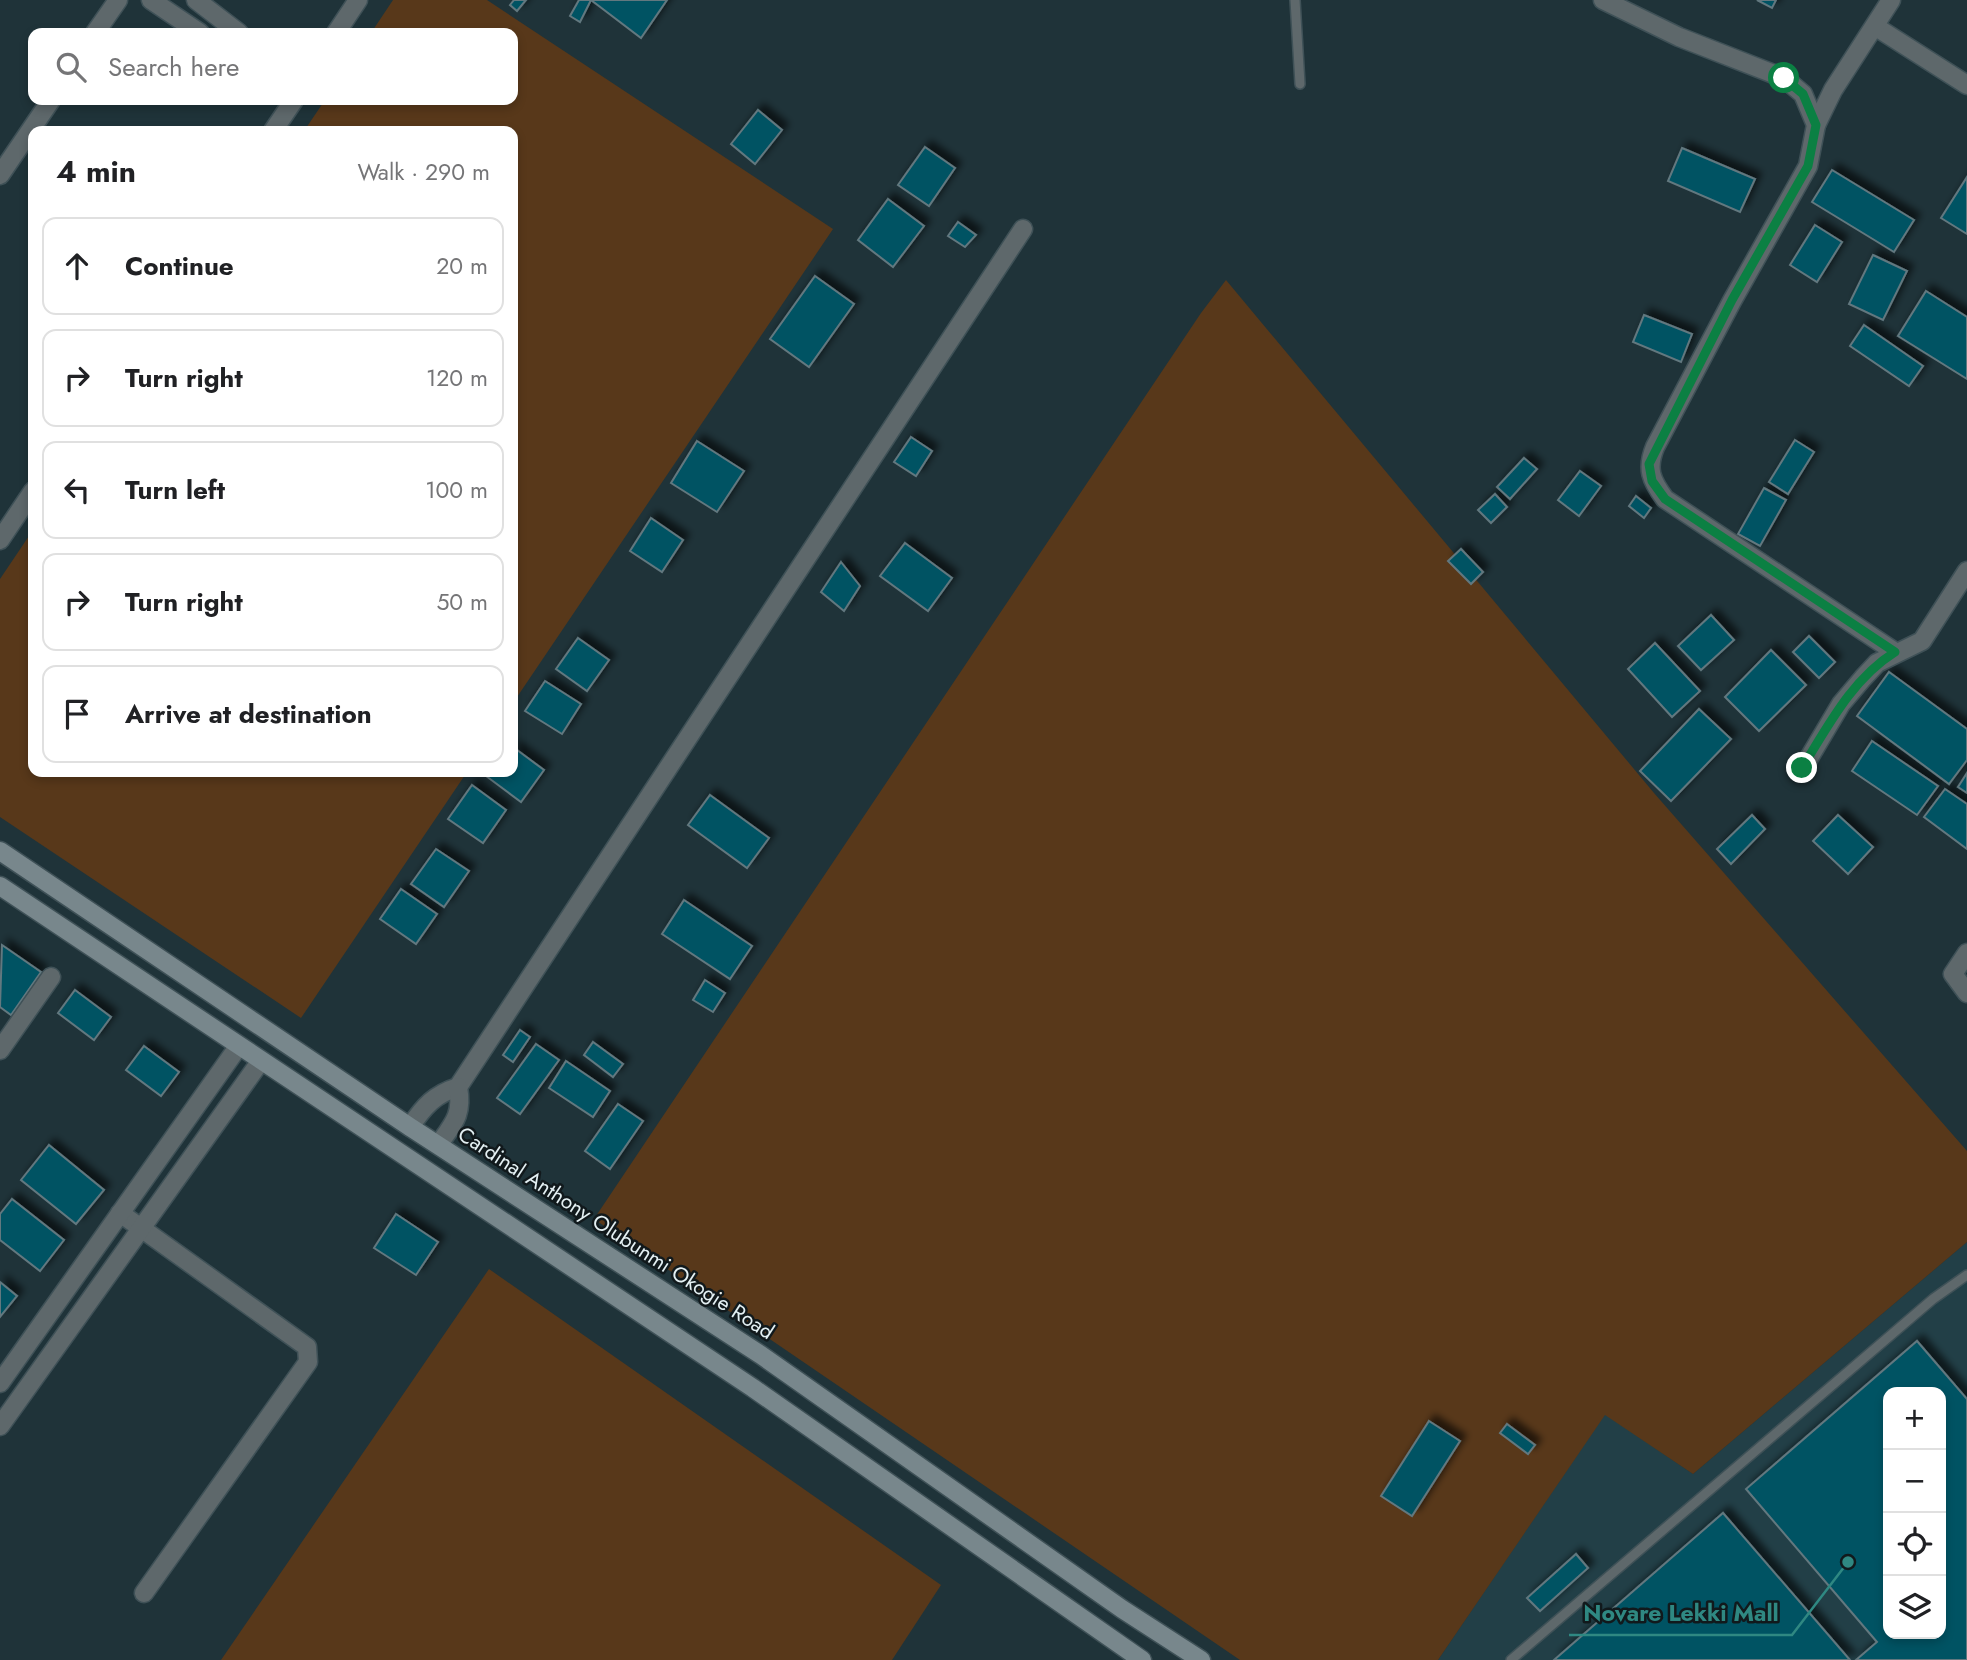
<!DOCTYPE html>
<html lang="en">
<head>
<meta charset="utf-8">
<style>
  :root { --surface:#fff; --page:#f6f6f6; --text:#202124; --muted:#757577; --line:#e0e0e0 }
  body { margin:0; font-family:Jost,sans-serif; background:var(--page); color:var(--text) }
  .controls { position:absolute; right:21px; bottom:21px; display:grid; overflow:hidden; border-radius:14px; box-shadow:0 4px 10px #0003 }
  .controls button { width:63px; height:63px; display:grid; place-items:center; padding:0; border:0; border-bottom:2px solid var(--line); background:var(--surface); color:var(--text); font:35px sans-serif }
  .stop { position:absolute; width:21px; height:21px; margin:-16px; border:5px solid #0b8043; border-radius:50%; background:#fff }
  .stop.end { background:#0b8043; border-color:#fff; box-shadow:0 2px 7px #0008 }
  .list { margin:0; padding:0; list-style:none }
  h2 { display:flex; justify-content:space-between; align-items:center; height:91px; margin:0; padding:0 28px; font-size:30px }
  h2 small { font-size:23px; font-weight:400; color:var(--muted) }
  .list li { display:grid; grid-template-columns:46px 1fr auto; gap:21px; align-items:center; box-sizing:border-box; height:98px; margin:0 14px 14px; padding:0 14px; border:2px solid var(--line); border-radius:14px }
  .list b { display:block; font-size:26px; white-space:nowrap }
  .list em { font-size:23px; font-style:normal; color:var(--muted) }
  .icon { flex:none; width:38px; height:38px; fill:none; stroke:currentColor; stroke-width:2; stroke-linecap:round; stroke-linejoin:round }
  .map { position:relative; flex:none; width:1967px; height:1660px; overflow:hidden }
  .search { position:absolute; background:var(--surface); box-shadow:0 4px 10px #0003; left:28px; top:28px; width:490px; height:77px; display:flex; align-items:center; gap:18px; box-sizing:border-box; padding:0 24px; border-radius:14px; color:var(--muted); font-size:26px }
  .panel { position:absolute; background:var(--surface); box-shadow:0 4px 10px #0003; left:28px; top:126px; width:490px; height:651px; border-radius:14px }
  .map>svg:first-child { display:block }
  .built { fill:#223f47; fill-rule:evenodd }
  .green { fill:#58381a }
  .building { fill:#005364; stroke:#62787f; stroke-width:2; fill-rule:evenodd; filter:url(#shadow) }
  .lines { fill:none; stroke-linecap:round; stroke-linejoin:round }
  .lane-casing { stroke:#3f5157; stroke-width:12 }
  .street-casing { stroke:#3f5157; stroke-width:21 }
  .secondary-casing { stroke:#3f5157; stroke-width:21 }
  .lane { stroke:#5e686b; stroke-width:9 }
  .street { stroke:#5e686b; stroke-width:18 }
  .secondary { stroke:#78878c; stroke-width:18 }
  .route { stroke:#0b8043; stroke-width:9 }
  .labels { text-anchor:middle; stroke-width:5; stroke-linejoin:round; paint-order:stroke }
  .street-label { font-size:21px; fill:#e4f0f3; stroke:#11191c }
  .leader { fill:none; stroke:#2f8882; stroke-width:2.5 }
  .callout-dot { fill:#2f8882; stroke:#11191c; stroke-width:2.5 }
  .callout-label { font-size:23px; text-anchor:middle; font-weight:bold; fill:#2f8882; stroke:#11191c; stroke-width:5; stroke-linejoin:round; paint-order:stroke }
</style>
</head>
<body>
<div class="map">
<svg width="1967" height="1660" viewBox="0 0 1967 1660">
  <defs>
    <filter id="shadow"><feDropShadow dx="6" dy="-6" stdDeviation="3.5" flood-color="#0009"/></filter>
  </defs>
  <rect width="100%" height="100%" fill="#1f3339"/>
  <!-- built -->
  <path class="built" d="M1967 1242V1660H1438L1605 1414 1693 1474ZM1888 1392H1941V1634H1888Z"/>
  <!-- green -->
  <g class="green">
    <path d="M393 0H487L833 229 513 703V131H304L325 100H513V33H371Z"/>
    <path d="M1226 280 1654 793 1967 1151V1242L1693 1474 1605 1415 1438 1660H1240L594 1219 1201 313Z"/>
    <path d="M33 530V772H467L301 1018 0 817V579Z"/>
    <path d="M489 1269 941 1585 892 1660H221Z"/>
  </g>
  <!-- building -->
  <g class="building">
    <path d="M514 0H526L517 11 510 5Z"/>
    <path d="M579 0H591L580 22 570 16Z"/>
    <path d="M591 0H667L641 38Z"/>
    <path d="M1757 0H1776L1772 8Z"/>
    <path d="M758 110 782 130 755 164 731 144Z"/>
    <path d="M925 147 955 168 929 206 898 185Z"/>
    <path d="M1682 148 1755 179 1740 212 1668 181Z"/>
    <path d="M1832 170 1914 220 1894 252 1812 202Z"/>
    <path d="M1967 177V234L1941 218Z"/>
    <path d="M888 199 924 226 893 267 858 240Z"/>
    <path d="M958 222 976 235 965 247 948 236Z"/>
    <path d="M1815 225 1842 242 1817 282 1790 265Z"/>
    <path d="M1873 255 1907 271 1883 320 1849 304Z"/>
    <path d="M815 276 854 304 809 367 770 339Z"/>
    <path d="M1926 291 1967 317V379L1898 336Z"/>
    <path d="M1644 315 1692 334 1681 362 1633 342Z"/>
    <path d="M1864 325 1923 366 1909 386 1850 346Z"/>
    <path d="M911 437 932 451 916 476 894 462Z"/>
    <path d="M1795 440 1814 452 1788 494 1769 482Z"/>
    <path d="M697 441 744 471 717 512 671 483Z"/>
    <path d="M1524 458 1537 469 1510 499 1497 487Z"/>
    <path d="M1580 471 1601 486 1579 516 1558 500Z"/>
    <path d="M1764 488 1786 500 1760 546 1738 534Z"/>
    <path d="M1495 494 1507 507 1491 523 1478 510Z"/>
    <path d="M1636 496 1651 508 1644 518 1629 506Z"/>
    <path d="M651 518 683 540 662 572 630 551Z"/>
    <path d="M905 543 952 578 928 611 880 576Z"/>
    <path d="M1461 549 1483 572 1471 584 1448 561Z"/>
    <path d="M841 562 860 586 844 611 821 592Z"/>
    <path d="M1711 615 1734 640 1701 670 1678 646Z"/>
    <path d="M1809 636 1835 662 1819 678 1793 652Z"/>
    <path d="M578 638 609 660 587 691 556 669Z"/>
    <path d="M1655 643 1700 691 1672 717 1628 669Z"/>
    <path d="M1771 650 1806 685 1759 731 1725 697Z"/>
    <path d="M1889 672 1967 729V760L1949 784 1857 716Z"/>
    <path d="M545 681 581 704 562 734 525 711Z"/>
    <path d="M1699 709 1731 739 1671 801 1640 771Z"/>
    <path d="M1872 741 1938 786 1917 815 1852 771Z"/>
    <path d="M513 747 544 770 521 802 482 773 513 772Z"/>
    <path d="M1967 773V793L1958 787Z"/>
    <path d="M472 785 506 810 483 843 448 819Z"/>
    <path d="M1945 789 1967 804V849L1924 817Z"/>
    <path d="M710 795 769 838 747 868 688 825Z"/>
    <path d="M1752 815 1765 829 1731 864 1717 849Z"/>
    <path d="M1838 815 1873 847 1848 874 1813 841Z"/>
    <path d="M436 849 469 871 444 907 411 884Z"/>
    <path d="M401 889 437 914 416 944 380 919Z"/>
    <path d="M684 900 752 946 730 979 662 934Z"/>
    <path d="M2 945 41 972 11 1015 0 1007Z"/>
    <path d="M705 980 725 993 713 1012 693 1000Z"/>
    <path d="M75 990 111 1017 94 1040 58 1013Z"/>
    <path d="M520 1030 530 1037 513 1062 503 1055Z"/>
    <path d="M593 1042 623 1064 613 1077 584 1055Z"/>
    <path d="M536 1044 559 1060 520 1114 497 1098Z"/>
    <path d="M144 1046 179 1072 161 1096 126 1070Z"/>
    <path d="M566 1061 610 1091 593 1117 549 1088Z"/>
    <path d="M618 1104 643 1121 610 1169 585 1151Z"/>
    <path d="M49 1145 104 1190 76 1224 21 1180Z"/>
    <path d="M12 1199 64 1240 40 1271 0 1240V1214Z"/>
    <path d="M396 1214 438 1242 416 1275 374 1248Z"/>
    <path d="M0 1282 17 1296 0 1317Z"/>
    <path d="M1917 1341 1967 1399V1660H1856L1877 1642 1746 1489ZM1888 1392H1941V1634H1888Z"/>
    <path d="M1429 1421 1460 1441 1412 1516 1381 1496Z"/>
    <path d="M1507 1424 1535 1445 1528 1454 1500 1433Z"/>
    <path d="M1723 1513 1850 1660H1554Z"/>
    <path d="M1576 1554 1588 1568 1540 1611 1527 1598Z"/>
  </g>
  <g class="lines">
    <!-- lane casing -->
    <g class="lane-casing">
      <g id="lane">
        <path d="M1295 0 1300 84"/>
        <path d="M1511 1660 1933 1299 1967 1275"/>
      </g>
    </g>
    <!-- street casing -->
    <g class="street-casing">
      <g id="street">
        <path d="M151 0 200 33"/>
        <path d="M196 0 239 33"/>
        <path d="M1603 0 1679 37 1784 78 1803 94 1816 125 1808 166 1732 301 1655 447C1646 469 1651 480 1665 499L1895 652"/>
        <path d="M1876 27 1967 85"/>
        <path d="M95 33 118 0"/>
        <path d="M336 33 358 0"/>
        <path d="M1816 125 1833 90 1891 0"/>
        <path d="M273 131 294 100"/>
        <path d="M0 175 51 100"/>
        <path d="M0 540 33 491"/>
        <path d="M1803 768 1841 704 1863 678 1877 663 1922 641 1967 571"/>
        <path d="M1967 953 1953 974 1967 993"/>
        <path d="M0 1050 51 977"/>
        <path d="M410 1127C424 1106 435 1094 458 1087L1023 229"/>
        <path d="M439 1144C454 1123 463 1114 458 1087"/>
        <path d="M120 1213 307 1347 308 1362 144 1593"/>
        <path d="M0 1383 238 1047"/>
        <path d="M0 1426 260 1062"/>
      </g>
    </g>
    <!-- secondary casing -->
    <g class="secondary-casing">
      <g id="secondary">
        <path d="M0 851 410 1127 761 1355 1122 1609 1201 1660"/>
        <path d="M0 886 753 1388 1142 1660"/>
      </g>
    </g>
    <!-- lane -->
    <use href="#lane" class="lane"/>
    <!-- street -->
    <use href="#street" class="street"/>
    <!-- secondary -->
    <use href="#secondary" class="secondary"/>
  </g>
  <g class="lines">
    <!-- route -->
    <path class="route" d="M1784 78 1803 94 1816 125 1808 166 1732 300 1649 464 1652 481 1665 499 1895 652C1852 679 1828 726 1802 768"/>
  </g>
  <g class="labels">
    <!-- street labels -->
    <g class="street-label">
      <text transform="translate(616 1233) rotate(33)" y="7">Cardinal Anthony Olubunmi Okogie Road</text>
    </g>
  </g>
  <!-- callouts -->
  <path class="leader" d="M1848 1562L1792 1635H1569"/>
  <circle class="callout-dot" cx="1848" cy="1562" r="7"/>
  <g class="callout-label">
    <text x="1681" y="1621">Novare Lekki Mall</text>
  </g>
</svg>
<div class="controls">
<button>+</button>
<button>−</button>
<button><svg class="icon" aria-label="locate" viewBox="0 0 24 24"><circle cx="12" cy="12" r="6"/><path d="M12 2v4M12 18v4M2 12h4M18 12h4"/></svg></button>
<button><svg class="icon" aria-label="layers" viewBox="0 0 24 24"><path d="M12 4l9 5-9 5-9-5zM3 14l9 5 9-5"/></svg></button>
</div>
<div class="stop" style="left:1784px;top:78px"></div>
<div class="stop end" style="left:1802px;top:768px"></div>
<div class="search"><svg class="icon" aria-label="search" viewBox="0 0 24 24"><circle cx="10" cy="10" r="6"/><path d="M15 15l6 6"/></svg>Search here</div>
<section class="panel">
<h2>4 min<small>Walk · 290 m</small></h2>
<ul class="list">
<li><svg class="icon" aria-label="ahead" viewBox="0 0 24 24"><path d="M12 20V5M6 11l6-6 6 6"/></svg><div><b>Continue</b></div><em>20 m</em></li>
<li><svg class="icon" aria-label="right" viewBox="0 0 24 24"><path d="M7 20v-9h11M14 6l5 5-5 5"/></svg><div><b>Turn right</b></div><em>120 m</em></li>
<li><svg class="icon" aria-label="left" viewBox="0 0 24 24"><path d="M17 20v-9H6M10 6l-5 5 5 5"/></svg><div><b>Turn left</b></div><em>100 m</em></li>
<li><svg class="icon" aria-label="right" viewBox="0 0 24 24"><path d="M7 20v-9h11M14 6l5 5-5 5"/></svg><div><b>Turn right</b></div><em>50 m</em></li>
<li><svg class="icon" aria-label="arrive" viewBox="0 0 24 24"><path d="M6 21V4h12l-3 4 3 4H6"/></svg><div><b>Arrive at destination</b></div></li>
</ul>
</section>
</div>
</body>
</html>
